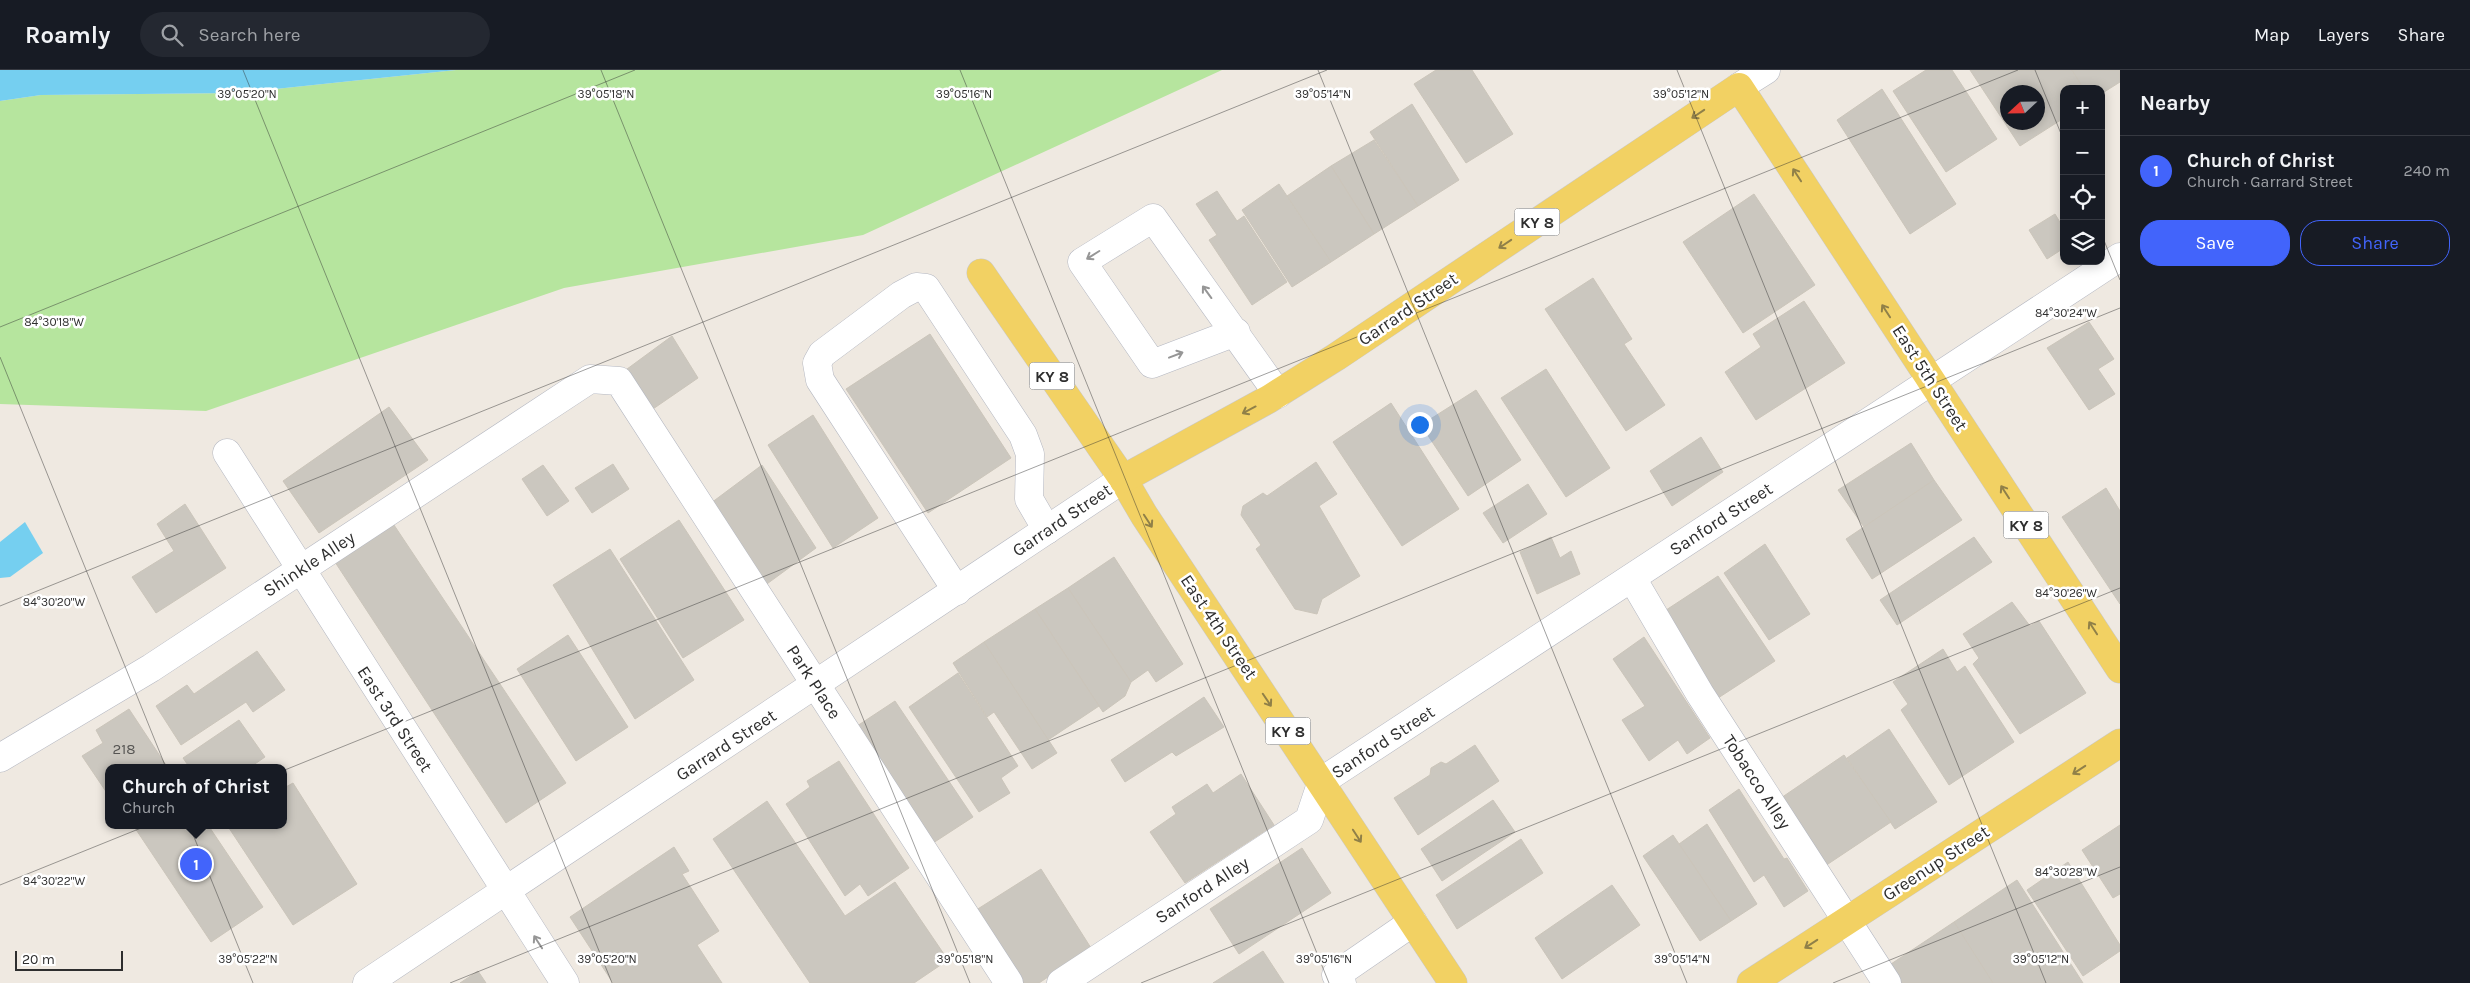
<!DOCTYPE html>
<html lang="en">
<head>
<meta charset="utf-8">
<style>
  :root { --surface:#171b24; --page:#242831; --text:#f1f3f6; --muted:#9ea1a6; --line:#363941; --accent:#4264fb }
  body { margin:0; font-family:Karla,sans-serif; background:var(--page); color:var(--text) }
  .controls { position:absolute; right:15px; top:15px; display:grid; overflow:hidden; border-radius:10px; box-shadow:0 2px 12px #0003 }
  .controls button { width:45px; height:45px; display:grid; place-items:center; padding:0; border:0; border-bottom:1px solid var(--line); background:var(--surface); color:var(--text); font:25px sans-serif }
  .compass { position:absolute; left:2000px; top:15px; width:45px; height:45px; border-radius:50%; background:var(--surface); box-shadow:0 2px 12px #0003; rotate:248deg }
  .scale { position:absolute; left:15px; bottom:12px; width:108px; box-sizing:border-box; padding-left:5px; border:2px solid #2e2e2e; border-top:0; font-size:14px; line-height:18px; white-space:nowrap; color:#2e2e2e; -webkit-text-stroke:4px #fff; paint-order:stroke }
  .you { position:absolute; left:1419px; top:354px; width:18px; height:18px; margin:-12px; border:4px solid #fff; border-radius:50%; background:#1a73e8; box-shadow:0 0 0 8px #1a73e833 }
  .badge { display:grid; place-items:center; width:32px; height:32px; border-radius:50%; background:var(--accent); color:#fff; font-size:16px; font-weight:700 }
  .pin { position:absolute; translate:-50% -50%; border:2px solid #fff; box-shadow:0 1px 5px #0006 }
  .popup { position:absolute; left:105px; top:694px; width:182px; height:65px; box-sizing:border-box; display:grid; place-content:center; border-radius:10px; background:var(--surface); filter:drop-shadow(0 1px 4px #0005); font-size:16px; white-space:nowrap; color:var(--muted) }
  .popup b { font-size:19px; color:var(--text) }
  .popup::after { content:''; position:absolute; left:50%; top:100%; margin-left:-10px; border:10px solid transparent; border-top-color:var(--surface) }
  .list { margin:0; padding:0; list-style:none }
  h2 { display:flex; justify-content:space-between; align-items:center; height:65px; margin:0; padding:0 20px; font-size:21px }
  h2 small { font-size:16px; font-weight:400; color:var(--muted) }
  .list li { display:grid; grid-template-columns:32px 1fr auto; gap:15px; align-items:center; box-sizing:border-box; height:70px; padding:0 20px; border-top:1px solid var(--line) }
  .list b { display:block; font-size:19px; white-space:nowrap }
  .list p { margin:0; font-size:16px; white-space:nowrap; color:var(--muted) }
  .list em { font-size:16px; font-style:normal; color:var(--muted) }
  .actions { display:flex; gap:10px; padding:15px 20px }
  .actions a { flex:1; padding:11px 0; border:1px solid var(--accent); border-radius:20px; text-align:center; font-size:18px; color:var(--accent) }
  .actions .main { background:var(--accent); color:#fff }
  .icon { flex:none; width:28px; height:28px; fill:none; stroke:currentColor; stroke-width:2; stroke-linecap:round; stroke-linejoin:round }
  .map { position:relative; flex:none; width:2120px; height:913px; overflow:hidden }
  header { display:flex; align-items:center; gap:30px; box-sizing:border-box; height:70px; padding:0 25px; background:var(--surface); border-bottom:1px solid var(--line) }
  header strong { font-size:24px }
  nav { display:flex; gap:28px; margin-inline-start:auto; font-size:18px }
  .search { width:350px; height:45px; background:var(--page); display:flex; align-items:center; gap:12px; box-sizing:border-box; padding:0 18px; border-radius:28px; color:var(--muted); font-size:19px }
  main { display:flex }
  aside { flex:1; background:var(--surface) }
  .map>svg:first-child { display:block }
  .green { fill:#b6e59e }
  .water { fill:#75cff0 }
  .building { fill:#cbc7bf; stroke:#cbc5ba; fill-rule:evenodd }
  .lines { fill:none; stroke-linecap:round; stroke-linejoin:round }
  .minor-casing { stroke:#b4b7c1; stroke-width:29 }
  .major-casing { stroke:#c9c9c9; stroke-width:29 }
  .minor { stroke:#fff; stroke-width:28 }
  .major { stroke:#f2d163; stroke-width:28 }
  .oneway { stroke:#908048 }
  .oneway2 { stroke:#969696 }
  .ticks { fill:none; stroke:#2e2e2e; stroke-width:1; stroke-opacity:0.45 }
  .labels { text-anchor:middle; stroke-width:5; stroke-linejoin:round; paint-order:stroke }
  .number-label { font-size:15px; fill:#555452 }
  .shield { fill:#fff; stroke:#6d6d6d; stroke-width:1 }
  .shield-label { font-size:16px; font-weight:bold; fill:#2e2e2e }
  .street-label { font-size:18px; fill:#2e2e2e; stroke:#fff }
  .ticks-label { font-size:12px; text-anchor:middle; fill:#2e2e2e; stroke:#fff; stroke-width:5; stroke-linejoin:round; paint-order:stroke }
</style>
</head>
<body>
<header>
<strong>Roamly</strong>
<div class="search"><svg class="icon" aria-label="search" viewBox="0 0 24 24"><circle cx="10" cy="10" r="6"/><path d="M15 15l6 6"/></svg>Search here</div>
<nav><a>Map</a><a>Layers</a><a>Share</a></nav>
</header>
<main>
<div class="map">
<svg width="2120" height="913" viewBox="0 0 2120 913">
  <rect width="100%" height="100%" fill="#efe9e1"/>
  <!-- green -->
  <path class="green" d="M456 0H1222L863 165 564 218 206 341 0 334V31L41 25 238 23Z"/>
  <!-- water -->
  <g class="water">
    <path d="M0 0H456L238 23 41 25 0 31Z"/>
    <path d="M25 452 43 483 10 507 0 508V472Z"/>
  </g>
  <!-- building -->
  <g class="building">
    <path d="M1436 0H1472L1513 64 1466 93 1414 14Z"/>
    <path d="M1926 0H1952L1997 69 1946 102 1893 21Z"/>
    <path d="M1970 0H2072L2084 19H2064V48L2020 76ZM2008 22H2038V52H2008Z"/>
    <path d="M2072 0H2120V12L2101 24V19H2084Z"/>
    <path d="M1882 19 1956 134 1910 164 1837 50Z"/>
    <path d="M1412 34 1459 110 1418 136 1370 62Z"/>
    <path d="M1374 70 1418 136 1374 164 1331 96Z"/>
    <path d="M1331 96 1374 164 1331 192 1287 126Z"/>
    <path d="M1279 114 1331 192 1292 217 1242 140Z"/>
    <path d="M1217 121 1237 151 1244 146 1287 212 1252 235 1209 170 1217 165 1196 134Z"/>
    <path d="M1754 124 1815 215 1743 263 1683 172Z"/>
    <path d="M2055 144 2064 159V178L2047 189 2029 160Z"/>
    <path d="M1593 208 1632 269 1624 274 1665 335 1626 361 1545 239Z"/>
    <path d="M1804 231 1845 293 1756 350 1725 302 1761 277 1753 264Z"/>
    <path d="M2089 252 2114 289 2098 299 2115 324 2089 340 2047 278Z"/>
    <path d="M930 264 1011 388 928 443 846 319Z"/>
    <path d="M672 266 698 308 650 341 623 302Z"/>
    <path d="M1546 299 1610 398 1566 427 1501 328Z"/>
    <path d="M1476 320 1521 390 1468 426 1421 355Z"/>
    <path d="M1391 333 1459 439 1402 476 1333 372Z"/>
    <path d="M389 337 428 390 319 463 283 411Z"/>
    <path d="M813 345 878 448 833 478 768 375Z"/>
    <path d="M1701 367 1723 402 1672 436 1650 401Z"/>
    <path d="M1911 373 1934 410 1864 457 1838 420Z"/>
    <path d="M1316 392 1337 424 1319 436 1360 506 1322 529 1317 544 1295 539 1256 479 1261 475 1241 445 1243 436 1263 423 1267 426Z"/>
    <path d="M613 394 629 419 592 443 575 418Z"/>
    <path d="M543 395 569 431 547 446 522 409Z"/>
    <path d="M762 395 816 478 760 519 707 436Z"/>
    <path d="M1934 410 1962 450 1872 509 1846 469Z"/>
    <path d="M1528 414 1547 444 1503 473 1483 443Z"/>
    <path d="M2106 418 2120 441V534L2062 447Z"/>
    <path d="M185 434 226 498 156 543 132 507 174 481 157 454Z"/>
    <path d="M679 450 744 550 683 588 620 489Z"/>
    <path d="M394 455 566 713 506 753 335 492Z"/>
    <path d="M1551 467 1560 488 1571 481 1580 504 1537 524 1520 482Z"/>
    <path d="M1974 467 1992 492 1897 555 1880 530Z"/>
    <path d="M1765 474 1810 544 1769 570 1724 503Z"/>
    <path d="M610 479 694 610 635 649 553 515Z"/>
    <path d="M1114 487 1183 594 1156 612 1148 600 1131 612 1068 518Z"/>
    <path d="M1718 506 1775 591 1715 630 1660 544Z"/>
    <path d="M1068 518 1131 612 1125 626 1103 642 1035 539Z"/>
    <path d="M2012 532 2030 556 2039 551 2086 623 2020 664 1973 594 1979 588 1963 564Z"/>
    <path d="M1035 539 1099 636 1048 670 984 572Z"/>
    <path d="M568 565 628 657 576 691 517 599Z"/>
    <path d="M1644 567 1710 668 1687 684 1678 670 1649 691 1622 650 1645 636 1613 589Z"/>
    <path d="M984 572 1057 683 1032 699 994 642 987 647 953 593Z"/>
    <path d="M1943 579 1957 602 1965 596 2014 672 1949 715 1901 640 1908 634 1893 612Z"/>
    <path d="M257 581 285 620 253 642 246 632 181 675 156 636 187 615 194 624Z"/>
    <path d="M958 603 1018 696 1001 708 1010 723 979 742 909 637Z"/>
    <path d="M1204 627 1224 657 1176 686 1172 682 1125 712 1111 690Z"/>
    <path d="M895 631 973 747 930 775 851 660Z"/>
    <path d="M129 639 168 698H109V726L82 686 103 673 96 660Z"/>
    <path d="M239 650 265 687 249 698H190L183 688Z"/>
    <path d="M1889 659 1937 732 1895 759 1847 688Z"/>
    <path d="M1475 675 1499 711 1418 765 1394 728 1430 705 1431 698 1441 692 1446 694Z"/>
    <path d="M1844 685 1891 752 1822 798 1778 730Z"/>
    <path d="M839 691 909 798 868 826 860 814 845 826 786 734 810 717 807 711Z"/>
    <path d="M1241 704 1274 755 1185 813 1150 762 1176 744 1172 737 1207 714 1213 723Z"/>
    <path d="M293 713 357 814 293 855 227 755H284V718Z"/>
    <path d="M1739 719 1784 789 1787 788 1808 821 1784 837 1764 805 1754 812 1709 740Z"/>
    <path d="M1493 730 1515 762 1442 811 1421 779Z"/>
    <path d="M767 731 845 846 895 812 948 890 914 913H810L713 769Z"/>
    <path d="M1707 754 1757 834 1731 851 1679 774Z"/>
    <path d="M133 755H208L263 837 211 872Z"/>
    <path d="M2120 755V824L2113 828 2082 780Z"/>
    <path d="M1673 765 1731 851 1700 871 1643 786Z"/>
    <path d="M1521 769 1543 803 1457 859 1436 825Z"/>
    <path d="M674 777 689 801 682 804 719 861 697 875 722 913H613L570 847Z"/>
    <path d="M1302 778 1331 823 1239 884 1210 839Z"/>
    <path d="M2068 792 2120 875V881L2083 906 2027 820Z"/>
    <path d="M1041 799 1091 878 1039 913H1021L973 842Z"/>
    <path d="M2017 810 2083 913H1993L1954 852Z"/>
    <path d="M1612 815 1640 855 1562 909 1535 868Z"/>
    <path d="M1954 852 1993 913H1899L1888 896Z"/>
    <path d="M1263 881 1284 913H1213Z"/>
    <path d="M478 901 486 913H460Z"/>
  </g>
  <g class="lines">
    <!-- minor casing -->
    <g class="minor-casing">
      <g id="minor">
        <path d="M1739 17 1766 0"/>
        <path d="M1236 262 1152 294 1082 192 1153 148 1278 324"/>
        <path d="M227 383 565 913"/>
        <path d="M1632 508 1700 624 1887 913"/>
        <path d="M957 521 820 310 817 293 822 284 901 225 916 217 926 218 1023 365 1030 384 1029 429 1047 460"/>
        <path d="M0 688 151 598 590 309 619 311 1009 913"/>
        <path d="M367 913 1123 409"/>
        <path d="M1061 913 1309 750 1322 711 2120 187"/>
        <path d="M1342 913 1336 905 1413 852"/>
      </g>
    </g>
    <!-- major casing -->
    <g class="major-casing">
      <g id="major">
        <path d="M981 203 1123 409 1144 445 1453 913"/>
        <path d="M1123 409 1269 329 1336 287 1739 17 2120 599"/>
        <path d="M1751 913 2120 673"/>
      </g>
    </g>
    <!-- minor -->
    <use href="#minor" class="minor"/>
    <!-- major -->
    <use href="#major" class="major"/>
  </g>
  <!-- one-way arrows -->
  <defs><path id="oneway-shaft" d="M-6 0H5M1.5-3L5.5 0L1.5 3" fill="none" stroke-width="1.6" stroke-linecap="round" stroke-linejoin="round" transform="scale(1.25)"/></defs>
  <g class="oneway">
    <use href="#oneway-shaft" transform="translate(1698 44) rotate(146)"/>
    <use href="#oneway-shaft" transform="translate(1797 105) rotate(-123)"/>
    <use href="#oneway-shaft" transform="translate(1505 174) rotate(146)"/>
    <use href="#oneway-shaft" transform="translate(1886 241) rotate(-123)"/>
    <use href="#oneway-shaft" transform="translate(1249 340) rotate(152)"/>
    <use href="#oneway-shaft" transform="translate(2005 422) rotate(-123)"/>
    <use href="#oneway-shaft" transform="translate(1148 451) rotate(57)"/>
    <use href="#oneway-shaft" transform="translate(2093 558) rotate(-123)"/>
    <use href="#oneway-shaft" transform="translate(1267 630) rotate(56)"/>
    <use href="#oneway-shaft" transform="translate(2079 700) rotate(147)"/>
    <use href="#oneway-shaft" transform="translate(1357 766) rotate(57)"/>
    <use href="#oneway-shaft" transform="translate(1811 874) rotate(147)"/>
  </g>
  <g class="oneway2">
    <use href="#oneway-shaft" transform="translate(1093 185) rotate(148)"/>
    <use href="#oneway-shaft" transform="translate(1207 222) rotate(-126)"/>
    <use href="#oneway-shaft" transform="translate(1176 285) rotate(-21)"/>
    <use href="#oneway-shaft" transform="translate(538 872) rotate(-123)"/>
  </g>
  <!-- ticks -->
  <path class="ticks" d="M243 0 612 913M601 0 970 913M960 0 1329 913M1318 0 1687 913M1677 0 2046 913M2035 0 2064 71M2101 163 2120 210M0 257 635 0M0 287 253 913M0 536 1327 0M0 815 2018 0M450 913 2120 238M1141 913 2120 518M1833 913 2120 797"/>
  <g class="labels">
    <!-- number labels -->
    <g class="number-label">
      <text x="124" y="684">218</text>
    </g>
    <!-- shield labels -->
    <g class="shield">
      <rect x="1514.5" y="138.5" width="45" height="27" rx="4"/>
      <rect x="1029.5" y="292.5" width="45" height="27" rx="4"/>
      <rect x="2003.5" y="441.5" width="45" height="27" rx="4"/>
      <rect x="1265.5" y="647.5" width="45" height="27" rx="4"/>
    </g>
    <g class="shield-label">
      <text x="1537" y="158">KY 8</text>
      <text x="1052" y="312">KY 8</text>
      <text x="2026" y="461">KY 8</text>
      <text x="1288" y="667">KY 8</text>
    </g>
    <!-- street labels -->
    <g class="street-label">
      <text transform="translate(1408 239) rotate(-34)" y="6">Garrard Street</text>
      <text transform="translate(1930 308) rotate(57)" y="6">East 5th Street</text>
      <text transform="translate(1721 449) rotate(-33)" y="6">Sanford Street</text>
      <text transform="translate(1062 450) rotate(-34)" y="6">Garrard Street</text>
      <text transform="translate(309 494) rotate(-33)" y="6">Shinkle Alley</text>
      <text transform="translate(1219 557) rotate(56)" y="6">East 4th Street</text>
      <text transform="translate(814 612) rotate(57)" y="6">Park Place</text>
      <text transform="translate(395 649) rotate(57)" y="6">East 3rd Street</text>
      <text transform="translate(1383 672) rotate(-33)" y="6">Sanford Street</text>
      <text transform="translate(726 675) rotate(-33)" y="6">Garrard Street</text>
      <text transform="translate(1757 712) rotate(57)" y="6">Tobacco Alley</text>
      <text transform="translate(1936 793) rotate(-33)" y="6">Greenup Street</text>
      <text transform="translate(1202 820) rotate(-33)" y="6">Sanford Alley</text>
    </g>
  </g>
  <g class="ticks-label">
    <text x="247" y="28">39°05'20"N</text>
    <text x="606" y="28">39°05'18"N</text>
    <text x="964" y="28">39°05'16"N</text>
    <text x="1323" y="28">39°05'14"N</text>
    <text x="1681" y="28">39°05'12"N</text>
    <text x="2066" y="247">84°30'24"W</text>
    <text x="54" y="256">84°30'18"W</text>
    <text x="2066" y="527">84°30'26"W</text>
    <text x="54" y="536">84°30'20"W</text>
    <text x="2066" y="806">84°30'28"W</text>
    <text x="54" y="815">84°30'22"W</text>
    <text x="248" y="893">39°05'22"N</text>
    <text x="607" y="893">39°05'20"N</text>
    <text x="965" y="893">39°05'18"N</text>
    <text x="1324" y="893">39°05'16"N</text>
    <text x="1682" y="893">39°05'14"N</text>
    <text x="2041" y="893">39°05'12"N</text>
  </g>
</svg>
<div class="controls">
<button>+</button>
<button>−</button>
<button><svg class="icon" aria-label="locate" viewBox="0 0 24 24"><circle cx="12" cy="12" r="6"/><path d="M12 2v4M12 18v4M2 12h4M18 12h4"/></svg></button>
<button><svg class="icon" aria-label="layers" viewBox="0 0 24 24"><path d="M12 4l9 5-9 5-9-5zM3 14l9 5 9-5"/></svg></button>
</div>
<svg class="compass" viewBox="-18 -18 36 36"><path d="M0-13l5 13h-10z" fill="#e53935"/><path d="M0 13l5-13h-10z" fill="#9ea1a6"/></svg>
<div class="scale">20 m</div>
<div class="you"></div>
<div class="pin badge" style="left:196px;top:794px">1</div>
<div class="popup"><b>Church of Christ</b>Church</div>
</div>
<aside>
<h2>Nearby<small></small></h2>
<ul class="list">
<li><span class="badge">1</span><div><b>Church of Christ</b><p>Church · Garrard Street</p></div><em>240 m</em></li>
</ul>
<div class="actions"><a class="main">Save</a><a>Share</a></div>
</aside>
</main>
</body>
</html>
